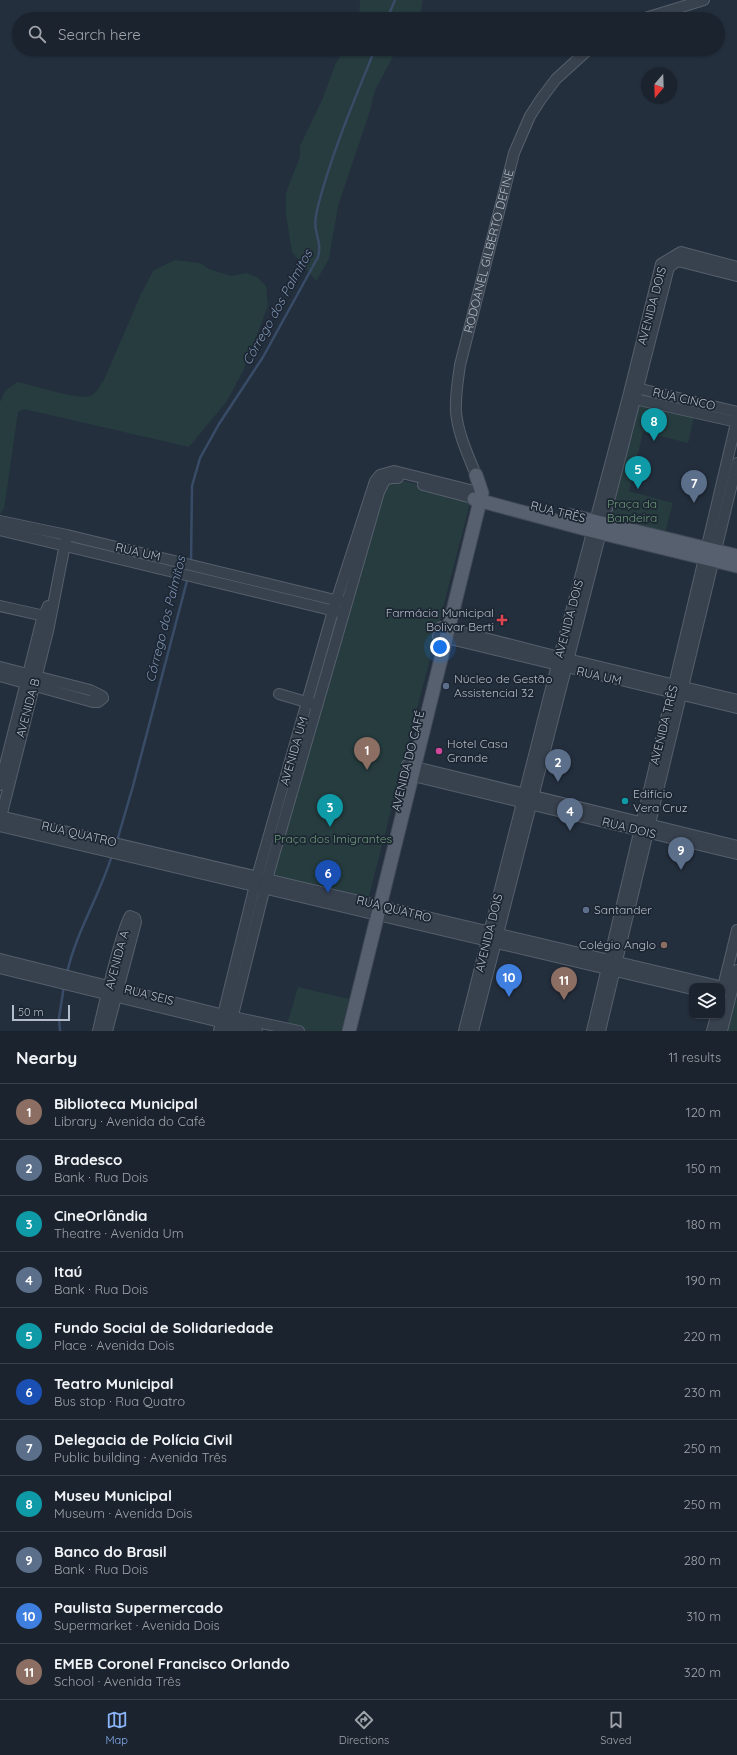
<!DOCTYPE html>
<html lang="en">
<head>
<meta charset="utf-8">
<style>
  :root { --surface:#1b232e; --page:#282f3a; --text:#f1f3f6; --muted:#a0a4aa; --line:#39404a; --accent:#8ab4f8 }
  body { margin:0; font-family:Quicksand,sans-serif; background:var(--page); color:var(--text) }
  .controls { position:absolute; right:12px; bottom:12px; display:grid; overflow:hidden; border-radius:8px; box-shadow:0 1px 3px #0004 }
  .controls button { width:36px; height:36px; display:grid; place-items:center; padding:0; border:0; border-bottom:1px solid var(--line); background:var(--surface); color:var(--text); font:20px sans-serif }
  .compass { position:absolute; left:641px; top:68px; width:36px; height:36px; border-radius:50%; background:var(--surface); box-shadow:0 1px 3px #0004; rotate:199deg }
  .scale { position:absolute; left:12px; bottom:10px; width:58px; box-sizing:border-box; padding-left:4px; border:2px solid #b4bcc9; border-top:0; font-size:11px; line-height:14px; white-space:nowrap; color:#b4bcc9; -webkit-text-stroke:3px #1d2633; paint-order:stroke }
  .you { position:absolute; left:440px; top:647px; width:14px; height:14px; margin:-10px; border:3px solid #fff; border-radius:50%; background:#1a73e8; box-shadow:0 0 0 6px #1a73e833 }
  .badge { display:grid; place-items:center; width:26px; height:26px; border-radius:50%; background:var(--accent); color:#fff; font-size:13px; font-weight:700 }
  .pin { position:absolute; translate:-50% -33px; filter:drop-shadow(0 1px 2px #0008) }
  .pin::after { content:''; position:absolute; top:21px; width:14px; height:12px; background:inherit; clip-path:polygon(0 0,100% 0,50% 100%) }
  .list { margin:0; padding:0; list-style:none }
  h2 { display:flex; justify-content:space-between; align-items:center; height:52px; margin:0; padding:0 16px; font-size:17px }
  h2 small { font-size:13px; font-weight:400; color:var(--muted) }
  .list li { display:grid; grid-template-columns:26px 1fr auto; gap:12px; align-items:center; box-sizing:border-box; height:56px; padding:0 16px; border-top:1px solid var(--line) }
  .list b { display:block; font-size:15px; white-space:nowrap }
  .list p { margin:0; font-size:13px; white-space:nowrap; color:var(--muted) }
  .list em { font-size:13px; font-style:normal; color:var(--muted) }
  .icon { flex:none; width:22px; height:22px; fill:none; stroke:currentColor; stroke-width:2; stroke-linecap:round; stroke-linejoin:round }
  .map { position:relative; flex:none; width:737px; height:1031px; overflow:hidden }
  .search { position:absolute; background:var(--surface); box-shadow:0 1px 3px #0004; left:12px; right:12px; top:12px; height:44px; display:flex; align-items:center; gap:10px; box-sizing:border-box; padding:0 14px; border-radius:22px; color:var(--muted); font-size:15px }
  .sheet { height:668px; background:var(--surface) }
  nav { display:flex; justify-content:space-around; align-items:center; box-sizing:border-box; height:56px; border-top:1px solid var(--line); background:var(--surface); font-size:11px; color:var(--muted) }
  nav a { display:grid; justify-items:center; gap:2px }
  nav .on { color:var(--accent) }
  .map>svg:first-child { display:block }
  .green { fill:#263c3f }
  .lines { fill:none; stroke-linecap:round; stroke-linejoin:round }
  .stream { stroke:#394c67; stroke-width:2.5 }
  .minor-casing { stroke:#565f6c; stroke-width:12 }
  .major-casing { stroke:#414a57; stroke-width:15 }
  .minor { stroke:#38414e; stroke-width:10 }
  .major { stroke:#56606e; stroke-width:13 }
  .health-dot { fill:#e0444e; stroke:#1d2633; stroke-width:1.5 }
  .service-dot { fill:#5c6f8a; stroke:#1d2633; stroke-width:1.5 }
  .hotel-dot { fill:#d1479c; stroke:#1d2633; stroke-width:1.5 }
  .culture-dot { fill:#0f9aa8; stroke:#1d2633; stroke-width:1.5 }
  .education-dot { fill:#8d6e63; stroke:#1d2633; stroke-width:1.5 }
  .labels { text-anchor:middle; stroke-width:3.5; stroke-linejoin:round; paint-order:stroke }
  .street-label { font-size:12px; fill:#b4bcc9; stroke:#1d2633 }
  .park-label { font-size:12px; fill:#6b9a76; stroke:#1d2633 }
  .poi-label { font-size:12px; fill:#b4bcc9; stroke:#1d2633; text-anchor:start }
  .water-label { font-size:13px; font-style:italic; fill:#7c92b1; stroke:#1d2633 }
</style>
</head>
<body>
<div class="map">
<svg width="737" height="1031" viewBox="0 0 737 1031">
  <rect width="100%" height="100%" fill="#242f3e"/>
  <!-- green -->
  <g class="green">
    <path d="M360 0H423L419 19H359Z"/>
    <path d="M345 49H399L395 53 375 90 370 111 338 206 329 259 316 281 292 252 286 215V193L300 157V146L322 100 336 63Z"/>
    <path d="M175 260 200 263 209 269 231 276 247 273 258 278 266 286 268 306 243 371 227 401 189 447 24 409 18 412 4 509 0 514V402L5 391 17 382C35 385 74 400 90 396 96 394 100 385 104 380L141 294 153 271Z"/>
    <path d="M636 399 695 413 688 443 643 432 629 491 673 503 664 537 603 523Z"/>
    <path d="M398 479 471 499 368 900 270 877 382 486Z"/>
    <path d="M298 987 349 999 341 1031H299L286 1028Z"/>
    <path d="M730 998 737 1000V1031H722Z"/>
  </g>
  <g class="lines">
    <!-- stream -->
    <g class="stream">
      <path d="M387 19 395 0"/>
      <path d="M191 562 192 486 200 458 219 424 263 357 318 257C321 246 318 241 316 230 314 222 316 214 318 206 332 152 354 101 375 49"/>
      <path d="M117 841 133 786 188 577"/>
      <path d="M67 973C76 932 100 895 112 855"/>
      <path d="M60 1031 59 1018 64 986"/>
    </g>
    <!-- minor casing -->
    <g class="minor-casing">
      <g id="minor">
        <path d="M642 19 704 0"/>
        <path d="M632 387 737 412"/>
        <path d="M630 398 737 422"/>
        <path id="s1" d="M476 475C468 455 458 434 456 412 455 396 458 380 460 365L514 153 530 116 541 99 556 79 589 49"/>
        <path d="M423 485 472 498"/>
        <path d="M0 521 67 535 343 602"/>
        <path d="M0 530 339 612"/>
        <path d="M0 606 49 617"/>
        <path d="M441 627 559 657 737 700"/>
        <path d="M438 636 737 708"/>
        <path d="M0 667 90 690 102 696 103 698 98 702H93L0 676"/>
        <path d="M279 694 313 704"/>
        <path d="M407 765 737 846"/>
        <path d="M405 774 737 854"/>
        <path d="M0 785 41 623 48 606"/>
        <path d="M0 816 719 986"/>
        <path d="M0 821 48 631 66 539"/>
        <path d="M0 826 692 989"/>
        <path d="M0 959 224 1015 299 1031"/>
        <path d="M0 968 257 1031"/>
        <path d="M722 991 737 930"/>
        <path d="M98 1031C102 1014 123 922 130 916L135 918 136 922 107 1031"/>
        <path d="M219 1031 257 877 333 611 375 481 380 475 394 471 474 491"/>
        <path d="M229 1031 267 879 379 492 385 480 391 478H398"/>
        <path d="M464 1031 559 657 628 397 661 264 681 252 737 267"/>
        <path d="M473 1031 669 267 678 261 737 276"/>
        <path d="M592 1031 737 419"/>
        <path d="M600 1031 737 463"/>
        <path d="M712 1031 716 1016"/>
        <path d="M722 1031 737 970"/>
      </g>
    </g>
    <!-- major casing -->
    <g class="major-casing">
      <g id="major">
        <path d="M474 499 593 531 737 566"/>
        <path d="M569 515 737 556"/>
        <path d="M349 1031 482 493 476 475"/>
      </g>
    </g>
    <!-- minor -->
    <use href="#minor" class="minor"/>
    <!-- major -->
    <use href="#major" class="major"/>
  </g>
  <!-- markers -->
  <path class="health-dot" d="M500 614h4v4h4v4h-4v4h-4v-4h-4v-4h4z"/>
  <g class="service-dot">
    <circle cx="446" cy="686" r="4"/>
    <circle cx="586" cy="910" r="4"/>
  </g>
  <circle class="hotel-dot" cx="439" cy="751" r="4"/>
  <circle class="culture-dot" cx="625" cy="801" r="4"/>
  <circle class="education-dot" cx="664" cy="945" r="4"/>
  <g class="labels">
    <!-- street labels -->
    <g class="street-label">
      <text dy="4" stroke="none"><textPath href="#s1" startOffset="231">RODOANEL GILBERTO DEFINE</textPath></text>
      <text transform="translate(652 306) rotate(-75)" y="4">AVENIDA DOIS</text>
      <text transform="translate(684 399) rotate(13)" y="4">RUA CINCO</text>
      <text transform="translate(558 512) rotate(14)" y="4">RUA TRÊS</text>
      <text transform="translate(138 552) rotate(13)" y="4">RUA UM</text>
      <text transform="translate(569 619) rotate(-75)" y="4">AVENIDA DOIS</text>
      <text transform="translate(599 676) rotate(13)" y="4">RUA UM</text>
      <text transform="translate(28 708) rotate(-75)" y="4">AVENIDA B</text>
      <text transform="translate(664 725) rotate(-76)" y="4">AVENIDA TRÊS</text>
      <text transform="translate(294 751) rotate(-74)" y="4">AVENIDA UM</text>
      <text transform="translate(408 761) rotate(-76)" y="4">AVENIDA DO CAFÉ</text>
      <text transform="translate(629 828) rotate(14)" y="4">RUA DOIS</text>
      <text transform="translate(79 834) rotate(13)" y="4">RUA QUATRO</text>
      <text transform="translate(394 909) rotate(14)" y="4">RUA QUATRO</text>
      <text transform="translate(489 933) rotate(-76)" y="4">AVENIDA DOIS</text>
      <text transform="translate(117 960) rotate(-75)" y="4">AVENIDA A</text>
      <text transform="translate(149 995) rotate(14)" y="4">RUA SEIS</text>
    </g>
    <!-- park labels -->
    <g class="park-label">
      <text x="632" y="508">Praça da<tspan x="632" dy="14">Bandeira</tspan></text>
      <text x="333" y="843">Praça dos Imigrantes</text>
    </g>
    <!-- poi labels -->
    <g class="poi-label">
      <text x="494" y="617" text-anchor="end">Farmácia Municipal<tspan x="494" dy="14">Bolivar Berti</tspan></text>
      <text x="454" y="683">Núcleo de Gestão<tspan x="454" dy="14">Assistencial 32</tspan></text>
      <text x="447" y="748">Hotel Casa<tspan x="447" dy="14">Grande</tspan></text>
      <text x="633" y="798">Edifício<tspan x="633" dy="14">Vera Cruz</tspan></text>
      <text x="594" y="914">Santander</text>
      <text x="656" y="949" text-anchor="end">Colégio Anglo</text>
    </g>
    <!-- water labels -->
    <g class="water-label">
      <text transform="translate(277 307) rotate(-61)" y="5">Córrego dos Palmitos</text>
      <text transform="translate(165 619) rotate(-76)" y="5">Córrego dos Palmitos</text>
    </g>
  </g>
</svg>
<div class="controls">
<button><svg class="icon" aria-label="layers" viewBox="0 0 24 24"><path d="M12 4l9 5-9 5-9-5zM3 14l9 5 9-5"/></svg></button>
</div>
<svg class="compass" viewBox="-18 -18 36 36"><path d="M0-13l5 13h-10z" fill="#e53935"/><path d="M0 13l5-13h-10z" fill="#a0a4aa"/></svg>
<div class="scale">50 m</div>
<div class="you"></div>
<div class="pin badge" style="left:367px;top:770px;background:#8d6e63">1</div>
<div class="pin badge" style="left:558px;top:782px;background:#5c6f8a">2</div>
<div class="pin badge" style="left:330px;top:827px;background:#0f9aa8">3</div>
<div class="pin badge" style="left:570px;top:831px;background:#5c6f8a">4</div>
<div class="pin badge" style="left:638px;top:489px;background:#0f9aa8">5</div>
<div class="pin badge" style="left:328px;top:893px;background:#1a4fb4">6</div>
<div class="pin badge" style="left:694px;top:503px;background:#5c6f8a">7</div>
<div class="pin badge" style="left:654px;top:441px;background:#0f9aa8">8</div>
<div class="pin badge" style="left:681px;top:870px;background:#5c6f8a">9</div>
<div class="pin badge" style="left:509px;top:997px;background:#3f7fe0">10</div>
<div class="pin badge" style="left:564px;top:1000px;background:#8d6e63">11</div>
<div class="search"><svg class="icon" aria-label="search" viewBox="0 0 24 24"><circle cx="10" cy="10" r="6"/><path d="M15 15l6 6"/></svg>Search here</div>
</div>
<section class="sheet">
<h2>Nearby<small>11 results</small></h2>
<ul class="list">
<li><span class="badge" style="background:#8d6e63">1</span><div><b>Biblioteca Municipal</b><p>Library · Avenida do Café</p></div><em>120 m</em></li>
<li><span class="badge" style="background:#5c6f8a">2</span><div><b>Bradesco</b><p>Bank · Rua Dois</p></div><em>150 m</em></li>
<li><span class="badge" style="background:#0f9aa8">3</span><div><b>CineOrlândia</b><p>Theatre · Avenida Um</p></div><em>180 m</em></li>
<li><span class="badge" style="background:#5c6f8a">4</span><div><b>Itaú</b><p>Bank · Rua Dois</p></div><em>190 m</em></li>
<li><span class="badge" style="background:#0f9aa8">5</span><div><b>Fundo Social de Solidariedade</b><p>Place · Avenida Dois</p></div><em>220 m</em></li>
<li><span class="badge" style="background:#1a4fb4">6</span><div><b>Teatro Municipal</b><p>Bus stop · Rua Quatro</p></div><em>230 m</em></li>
<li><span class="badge" style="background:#5c6f8a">7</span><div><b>Delegacia de Polícia Civil</b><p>Public building · Avenida Três</p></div><em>250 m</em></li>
<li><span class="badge" style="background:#0f9aa8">8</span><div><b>Museu Municipal</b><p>Museum · Avenida Dois</p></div><em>250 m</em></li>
<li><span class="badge" style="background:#5c6f8a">9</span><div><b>Banco do Brasil</b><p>Bank · Rua Dois</p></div><em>280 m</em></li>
<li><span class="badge" style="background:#3f7fe0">10</span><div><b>Paulista Supermercado</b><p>Supermarket · Avenida Dois</p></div><em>310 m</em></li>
<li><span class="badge" style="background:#8d6e63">11</span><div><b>EMEB Coronel Francisco Orlando</b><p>School · Avenida Três</p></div><em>320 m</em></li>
</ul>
</section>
<nav>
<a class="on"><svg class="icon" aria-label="map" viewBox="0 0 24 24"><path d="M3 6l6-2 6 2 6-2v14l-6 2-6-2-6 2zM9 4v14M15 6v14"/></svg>Map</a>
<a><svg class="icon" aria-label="directions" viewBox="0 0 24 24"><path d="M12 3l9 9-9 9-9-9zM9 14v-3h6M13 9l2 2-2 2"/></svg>Directions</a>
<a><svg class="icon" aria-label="saved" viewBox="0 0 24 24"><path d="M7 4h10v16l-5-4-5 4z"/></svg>Saved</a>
</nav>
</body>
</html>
